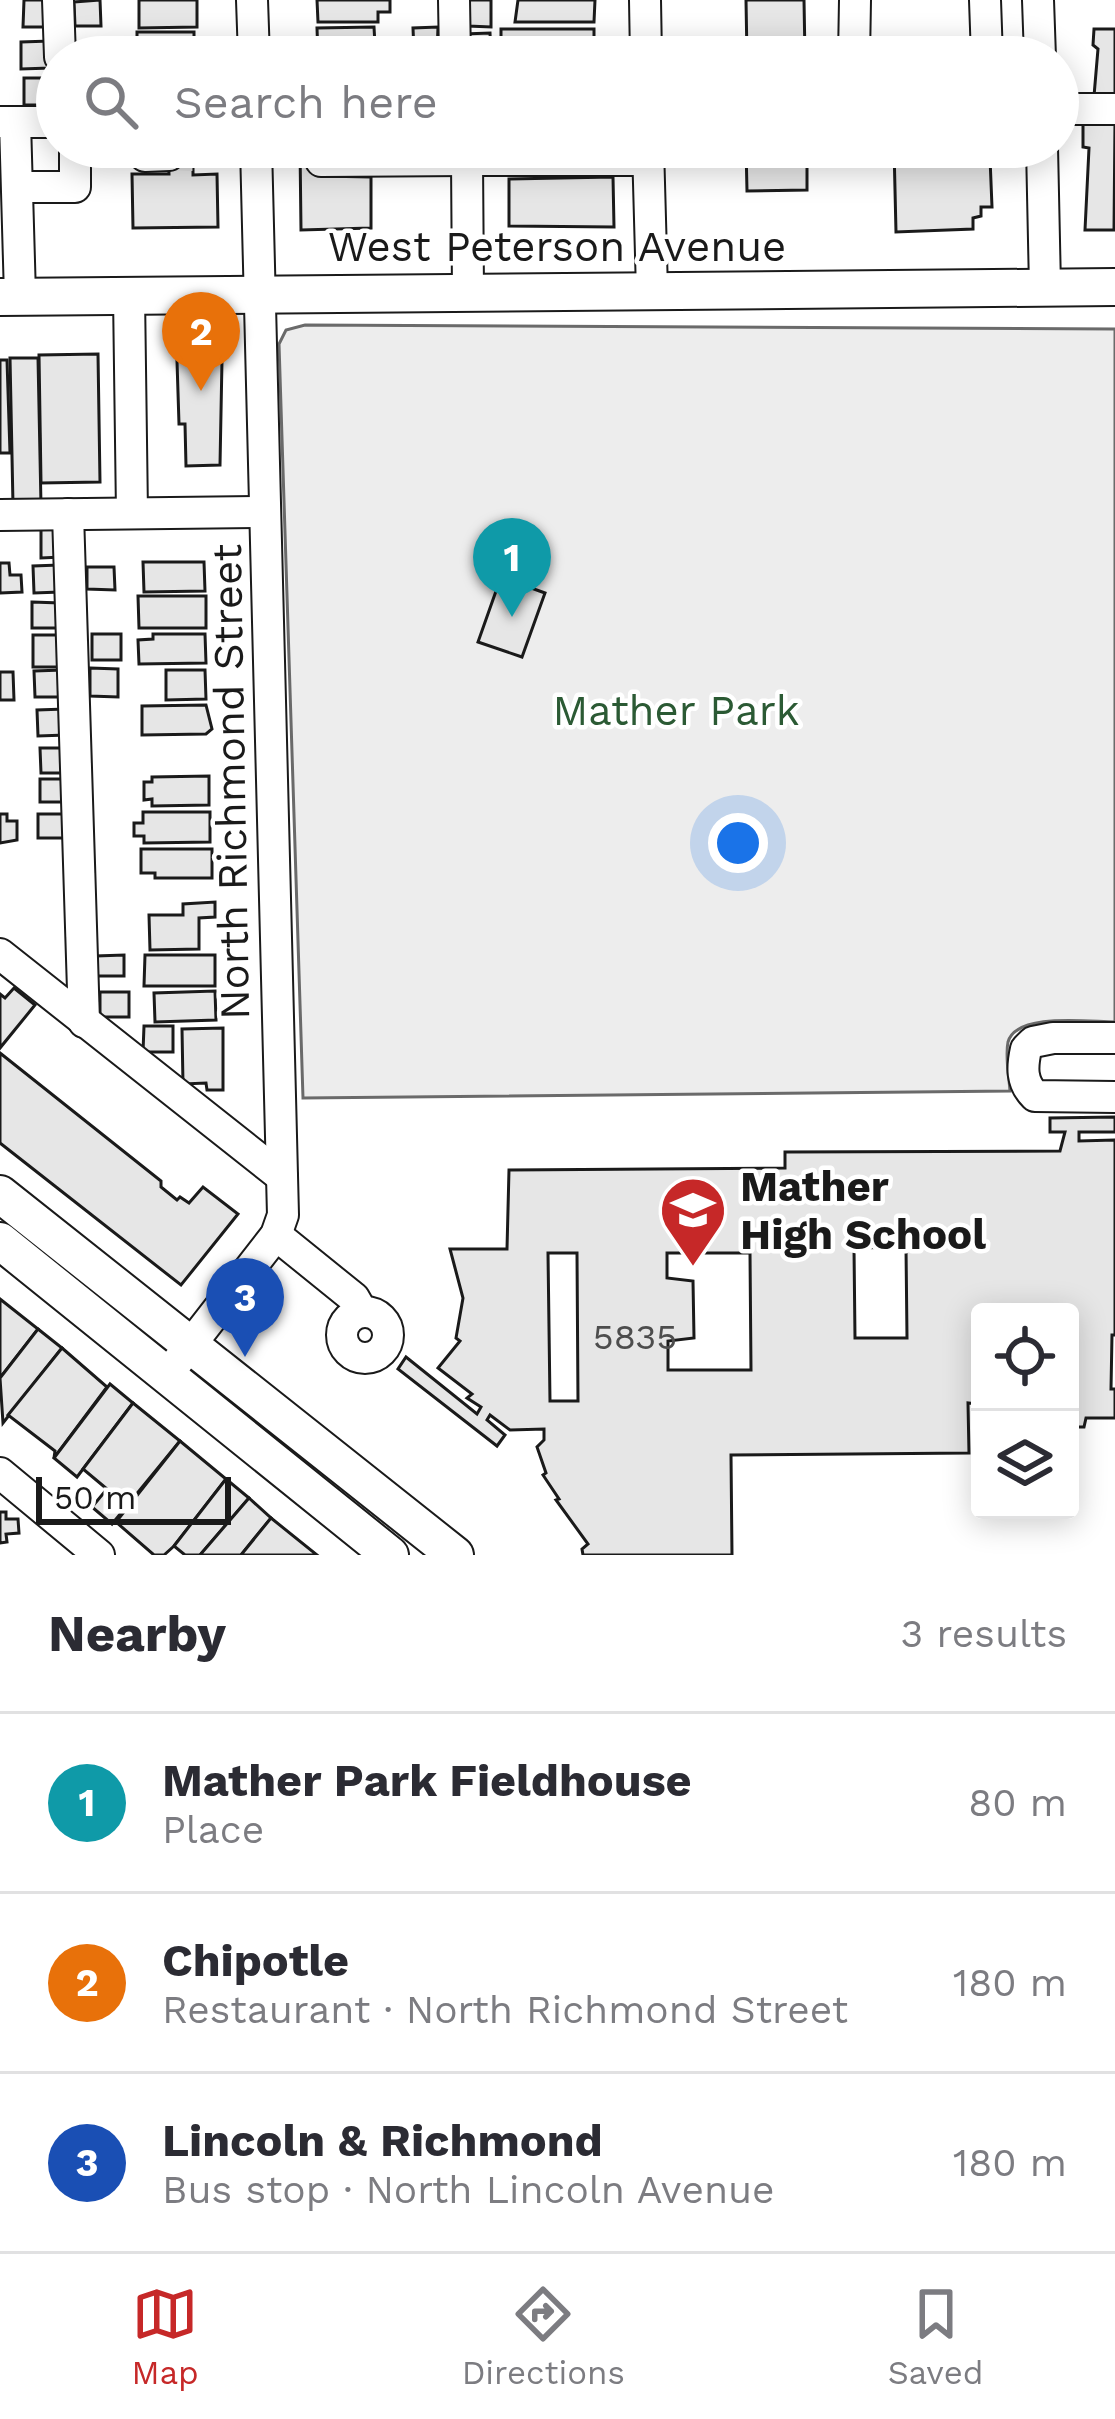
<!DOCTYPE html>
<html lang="en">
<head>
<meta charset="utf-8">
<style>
  :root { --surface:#fff; --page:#f2f2f3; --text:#2b2b33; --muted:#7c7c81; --line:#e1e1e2; --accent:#c62828 }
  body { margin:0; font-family:"Work Sans",sans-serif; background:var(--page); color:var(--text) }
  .controls { position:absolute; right:36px; bottom:36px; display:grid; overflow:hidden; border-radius:12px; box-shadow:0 6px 30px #0003 }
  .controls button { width:108px; height:108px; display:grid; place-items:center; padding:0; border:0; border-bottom:3px solid var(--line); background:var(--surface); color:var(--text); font:60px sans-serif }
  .scale { position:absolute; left:36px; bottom:30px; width:195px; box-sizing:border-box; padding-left:12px; border:6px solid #1a1a1a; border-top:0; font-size:33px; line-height:42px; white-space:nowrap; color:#1a1a1a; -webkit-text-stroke:9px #fff; paint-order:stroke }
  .you { position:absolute; left:738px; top:843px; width:42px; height:42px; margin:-30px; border:9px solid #fff; border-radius:50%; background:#1a73e8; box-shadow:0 0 0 18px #1a73e833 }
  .badge { display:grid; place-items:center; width:78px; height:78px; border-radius:50%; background:var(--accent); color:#fff; font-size:39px; font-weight:700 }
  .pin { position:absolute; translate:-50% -99px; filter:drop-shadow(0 3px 6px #0008) }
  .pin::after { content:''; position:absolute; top:63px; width:42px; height:36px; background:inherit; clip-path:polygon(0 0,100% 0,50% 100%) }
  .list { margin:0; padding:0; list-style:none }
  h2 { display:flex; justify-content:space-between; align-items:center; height:156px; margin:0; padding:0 48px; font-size:51px }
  h2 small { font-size:39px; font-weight:400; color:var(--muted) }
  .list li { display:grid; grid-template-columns:78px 1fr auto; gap:36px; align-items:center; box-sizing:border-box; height:180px; padding:0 48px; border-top:3px solid var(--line) }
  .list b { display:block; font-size:45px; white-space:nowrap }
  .list p { margin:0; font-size:39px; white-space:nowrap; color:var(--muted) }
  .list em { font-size:39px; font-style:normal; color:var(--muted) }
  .icon { flex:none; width:66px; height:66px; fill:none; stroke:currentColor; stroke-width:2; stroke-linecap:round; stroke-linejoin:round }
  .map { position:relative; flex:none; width:1115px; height:1555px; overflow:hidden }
  .search { position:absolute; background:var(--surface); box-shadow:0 6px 30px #0003; left:36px; right:36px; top:36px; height:132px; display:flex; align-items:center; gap:30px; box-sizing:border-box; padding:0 42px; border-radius:66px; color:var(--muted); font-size:45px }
  .sheet { height:696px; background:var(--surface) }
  nav { display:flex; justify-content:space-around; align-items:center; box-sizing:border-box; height:168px; border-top:3px solid var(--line); background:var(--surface); font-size:33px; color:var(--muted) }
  nav a { display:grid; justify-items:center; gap:6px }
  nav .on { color:var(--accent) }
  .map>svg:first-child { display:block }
  .green { fill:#ededed; stroke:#6a6a6a; stroke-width:3 }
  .building { fill:#e6e6e6; stroke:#1a1a1a; stroke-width:3; fill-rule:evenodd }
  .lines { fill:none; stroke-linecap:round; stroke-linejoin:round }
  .minor-tunnel { stroke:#ddd; stroke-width:30; stroke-dasharray:30 15; stroke-linecap:butt }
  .minor-casing { stroke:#1a1a1a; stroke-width:34 }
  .major-casing { stroke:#1a1a1a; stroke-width:40 }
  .minor { stroke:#fff; stroke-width:30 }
  .major { stroke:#fff; stroke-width:36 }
  .labels { text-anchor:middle; stroke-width:9; stroke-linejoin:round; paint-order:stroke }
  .number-label { font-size:36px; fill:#4d4d4d }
  .street-label { font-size:42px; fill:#1a1a1a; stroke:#fff }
  .park-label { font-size:42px; fill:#2b5a34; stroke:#fff }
  .poi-label { font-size:42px; font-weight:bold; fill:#1a1a1a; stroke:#fff; text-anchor:start }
</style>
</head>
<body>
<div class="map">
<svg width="1115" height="1555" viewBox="0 0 1115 1555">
  <rect width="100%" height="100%" fill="#fff"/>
  <!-- green -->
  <path class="green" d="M305 325 1115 329V1022C1089 1022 1016 1012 1008 1042 1005 1057 1009 1076 1010 1091L303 1098 279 344 286 330Z"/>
  <!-- building -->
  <g class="building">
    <path d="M24 0H48V27H23Z"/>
    <path d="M100 0 101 26H75L74 2Z"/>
    <path d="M139 0H197V27L139 28Z"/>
    <path d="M317 0H390V12H378V22H318Z"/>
    <path d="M468 0H491V27L468 26Z"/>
    <path d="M518 0H595L594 22H515Z"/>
    <path d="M746 0H804L805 57H747Z"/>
    <path d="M374 27 375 45 389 44V56L318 57 317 28Z"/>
    <path d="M438 27 437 53H414L413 28Z"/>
    <path d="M501 29H594V57H510V42H501Z"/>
    <path d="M1094 29H1115V96H1094L1098 49 1093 45Z"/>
    <rect x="137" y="32" width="57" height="25"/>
    <path d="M490 33 491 57H465L464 34Z"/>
    <path d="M50 41V68L21 69V42Z"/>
    <rect x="24" y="78" width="26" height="27"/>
    <path d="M1083 121H1115L1114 230H1085L1089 148 1083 147Z"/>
    <path d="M168 147H193V175L217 174 218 227 133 228 132 174H169Z"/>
    <path d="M300 147H321L322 176 371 177V228L301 230Z"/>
    <path d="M746 147H807V190L747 191Z"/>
    <path d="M894 147H930V161L990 158 992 207H981V216L973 218V229L896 232Z"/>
    <path d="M613 177 614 227 509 226V179Z"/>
    <path d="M98 354 100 482 41 483 39 355Z"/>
    <path d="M10 358H38L41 505H13Z"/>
    <path d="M0 360H7L10 453H0Z"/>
    <path d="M222 360 220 465 186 466 185 424H179L177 361Z"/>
    <path d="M41 529H62V557L41 558Z"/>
    <path d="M143 562H204L205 591 144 592Z"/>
    <path d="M0 563H9L10 575H21L22 592 0 593Z"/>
    <path d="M59 565 60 592 34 593 33 566Z"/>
    <path d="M87 567H114L115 590 87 589Z"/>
    <path d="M501 577 545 593 522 657 478 642Z"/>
    <path d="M138 596H206V628H139Z"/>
    <path d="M32 602 60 603 59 628H32Z"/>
    <rect x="92" y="634" width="29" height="26"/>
    <path d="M153 634H205L206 663 139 664 138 640 153 639Z"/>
    <rect x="33" y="635" width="29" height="32"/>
    <path d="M90 668 118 669V697L90 696Z"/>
    <path d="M63 670 64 697H35L34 671Z"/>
    <path d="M166 670H205L206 699 166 700Z"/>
    <path d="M0 672H13L14 700H0Z"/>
    <path d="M206 705 212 729 206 734 142 735V706Z"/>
    <path d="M65 709 66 735 38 736 37 710Z"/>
    <path d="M40 748H69V773H41Z"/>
    <path d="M209 776V805L152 806V799L144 800V782H152V777Z"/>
    <rect x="40" y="779" width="24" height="23"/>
    <path d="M143 812H210V842L144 843V836H134V823H143Z"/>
    <path d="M0 814H7V821H17V840L0 843Z"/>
    <rect x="38" y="814" width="27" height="24"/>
    <path d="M141 849H212V878H155V873H141Z"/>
    <path d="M215 902V917L199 918V949L150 950 149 915H183V904Z"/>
    <path d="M124 955V976H96V956Z"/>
    <path d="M145 955H215V986H144Z"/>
    <path d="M14 988 35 1005 0 1048V994L5 998Z"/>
    <path d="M215 991 216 1020 155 1022 154 993Z"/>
    <rect x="100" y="992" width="29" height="25"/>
    <path d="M144 1026H173V1052H143Z"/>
    <path d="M223 1028V1090H207L206 1083 183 1084 182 1029Z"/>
    <path d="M0 1053 161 1181V1187L177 1200 180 1197 189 1203 203 1187 238 1214 181 1285 0 1143Z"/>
    <path d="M1115 1117V1132H1079V1141L1115 1140V1335H1112L1111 1389H1115V1418H1086L1084 1427H1070V1312H980V1399L978 1404 968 1403 969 1453 731 1455 732 1555H583L582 1549 588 1544 556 1500 559 1499 543 1475 546 1473 537 1447 544 1440V1429L510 1430 490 1415 487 1420 505 1435 497 1446 398 1369 406 1357 477 1414 481 1407 467 1398 472 1394 438 1368 460 1341 456 1338 463 1298 450 1249H507L509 1170 785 1168V1152L1060 1151 1065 1132H1050V1118ZM906 1247 907 1338H855L854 1248ZM548 1253H577L578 1401H550ZM667 1253H750L751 1370H668V1341L694 1338 693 1281 667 1278Z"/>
    <path d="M0 1299 38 1329 0 1378Z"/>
    <path d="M38 1329 62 1348 3 1423 0 1378Z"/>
    <path d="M62 1348 107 1387 54 1458 55 1451 8 1415Z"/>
    <path d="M110 1384 133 1403 77 1477 54 1458Z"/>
    <path d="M133 1403 180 1441 112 1524 92 1507 107 1489 83 1469Z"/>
    <path d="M180 1441 226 1479 174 1546 164 1555H154L116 1522Z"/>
    <path d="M226 1479 249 1498 200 1555H185L174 1546Z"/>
    <path d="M249 1498 271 1518 241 1555H200Z"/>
    <path d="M0 1512H6V1519H18L19 1533 6 1534 7 1542 0 1543Z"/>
    <path d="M271 1518 317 1555H241Z"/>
  </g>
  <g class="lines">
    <!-- minor-tunnel -->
    <path class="minor-tunnel" d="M169 155 193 156"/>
    <!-- minor casing -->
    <g class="minor-casing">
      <g id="minor">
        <path d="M58 0 60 57"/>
        <path d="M252 0 254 57"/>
        <path d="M454 0 455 57"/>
        <path d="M645 0 646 57"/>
        <path d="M985 0 987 57"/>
        <path d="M1038 0 1040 57"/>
        <path d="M854 57 855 0"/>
        <path d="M1058 109H1115"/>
        <path d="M0 122H57"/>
        <path d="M15 122 20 296"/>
        <path d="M136 147 145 156 169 155"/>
        <path d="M206 147H302"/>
        <path d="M648 147 652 291"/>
        <path d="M1042 147 1045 287"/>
        <path d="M321 161 467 160"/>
        <path d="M17 187H75V147"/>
        <path d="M468 292 467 160H648"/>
        <path d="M129 295 132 513"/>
        <path d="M68 514 84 1022"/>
        <path d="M0 515 265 512"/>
        <path d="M0 954 282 1177"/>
        <path d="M1115 1038H1053L1033 1042 1026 1049C1022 1067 1021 1082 1035 1096L1115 1097"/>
        <path d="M276 1235 354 1298 362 1312"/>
        <circle cx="365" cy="1335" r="23"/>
        <path d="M167 1375 276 1235 283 1215 256 147"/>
        <path d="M0 1473 99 1555"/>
      </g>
    </g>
    <!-- major casing -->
    <g class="major-casing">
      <g id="major">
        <path d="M0 297 1115 287"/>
        <path d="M0 1194 455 1555"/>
        <path d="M0 1241 390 1555"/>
      </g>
    </g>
    <!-- minor -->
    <use href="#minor" class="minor"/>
    <!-- major -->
    <use href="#major" class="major"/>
  </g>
  <!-- icons -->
  <defs>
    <g id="school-pin" transform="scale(3.45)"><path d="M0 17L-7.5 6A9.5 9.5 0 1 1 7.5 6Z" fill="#c62828" stroke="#fff"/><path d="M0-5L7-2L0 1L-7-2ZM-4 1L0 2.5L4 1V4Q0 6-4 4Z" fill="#fff"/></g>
  </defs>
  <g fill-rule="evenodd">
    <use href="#school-pin" x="693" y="1210"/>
  </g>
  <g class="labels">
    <!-- number labels -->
    <g class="number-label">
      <text x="635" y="1349">5835</text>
    </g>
    <!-- street labels -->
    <g class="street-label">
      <text x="557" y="261">West Peterson Avenue</text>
      <text transform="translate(230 782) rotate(-91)" y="15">North Richmond Street</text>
    </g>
    <!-- park labels -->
    <g class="park-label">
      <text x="676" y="725">Mather Park</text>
    </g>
    <!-- poi labels -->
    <g class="poi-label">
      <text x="740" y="1201">Mather<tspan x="740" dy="48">High School</tspan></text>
    </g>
  </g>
</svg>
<div class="controls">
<button><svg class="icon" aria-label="locate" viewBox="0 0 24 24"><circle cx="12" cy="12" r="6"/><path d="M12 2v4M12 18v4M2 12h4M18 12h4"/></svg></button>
<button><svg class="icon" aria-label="layers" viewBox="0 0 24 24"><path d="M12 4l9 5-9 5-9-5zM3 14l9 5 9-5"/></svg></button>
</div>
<div class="scale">50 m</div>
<div class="you"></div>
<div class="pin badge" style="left:512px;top:617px;background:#0f9aa8">1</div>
<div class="pin badge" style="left:201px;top:391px;background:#e8710a">2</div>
<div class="pin badge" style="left:245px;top:1357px;background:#1a4fb4">3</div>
<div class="search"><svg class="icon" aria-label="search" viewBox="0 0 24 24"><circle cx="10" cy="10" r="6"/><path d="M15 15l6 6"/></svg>Search here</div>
</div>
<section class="sheet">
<h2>Nearby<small>3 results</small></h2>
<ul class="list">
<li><span class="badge" style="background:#0f9aa8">1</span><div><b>Mather Park Fieldhouse</b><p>Place</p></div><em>80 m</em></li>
<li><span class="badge" style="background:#e8710a">2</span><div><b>Chipotle</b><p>Restaurant · North Richmond Street</p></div><em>180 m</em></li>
<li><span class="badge" style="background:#1a4fb4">3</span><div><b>Lincoln &amp; Richmond</b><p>Bus stop · North Lincoln Avenue</p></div><em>180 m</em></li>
</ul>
</section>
<nav>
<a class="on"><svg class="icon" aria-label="map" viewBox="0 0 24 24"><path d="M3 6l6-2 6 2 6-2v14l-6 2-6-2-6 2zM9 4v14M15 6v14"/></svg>Map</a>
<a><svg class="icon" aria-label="directions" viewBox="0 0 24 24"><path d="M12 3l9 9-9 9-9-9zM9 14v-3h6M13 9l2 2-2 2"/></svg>Directions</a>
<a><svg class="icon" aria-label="saved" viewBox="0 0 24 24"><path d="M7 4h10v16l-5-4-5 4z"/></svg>Saved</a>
</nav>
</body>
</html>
